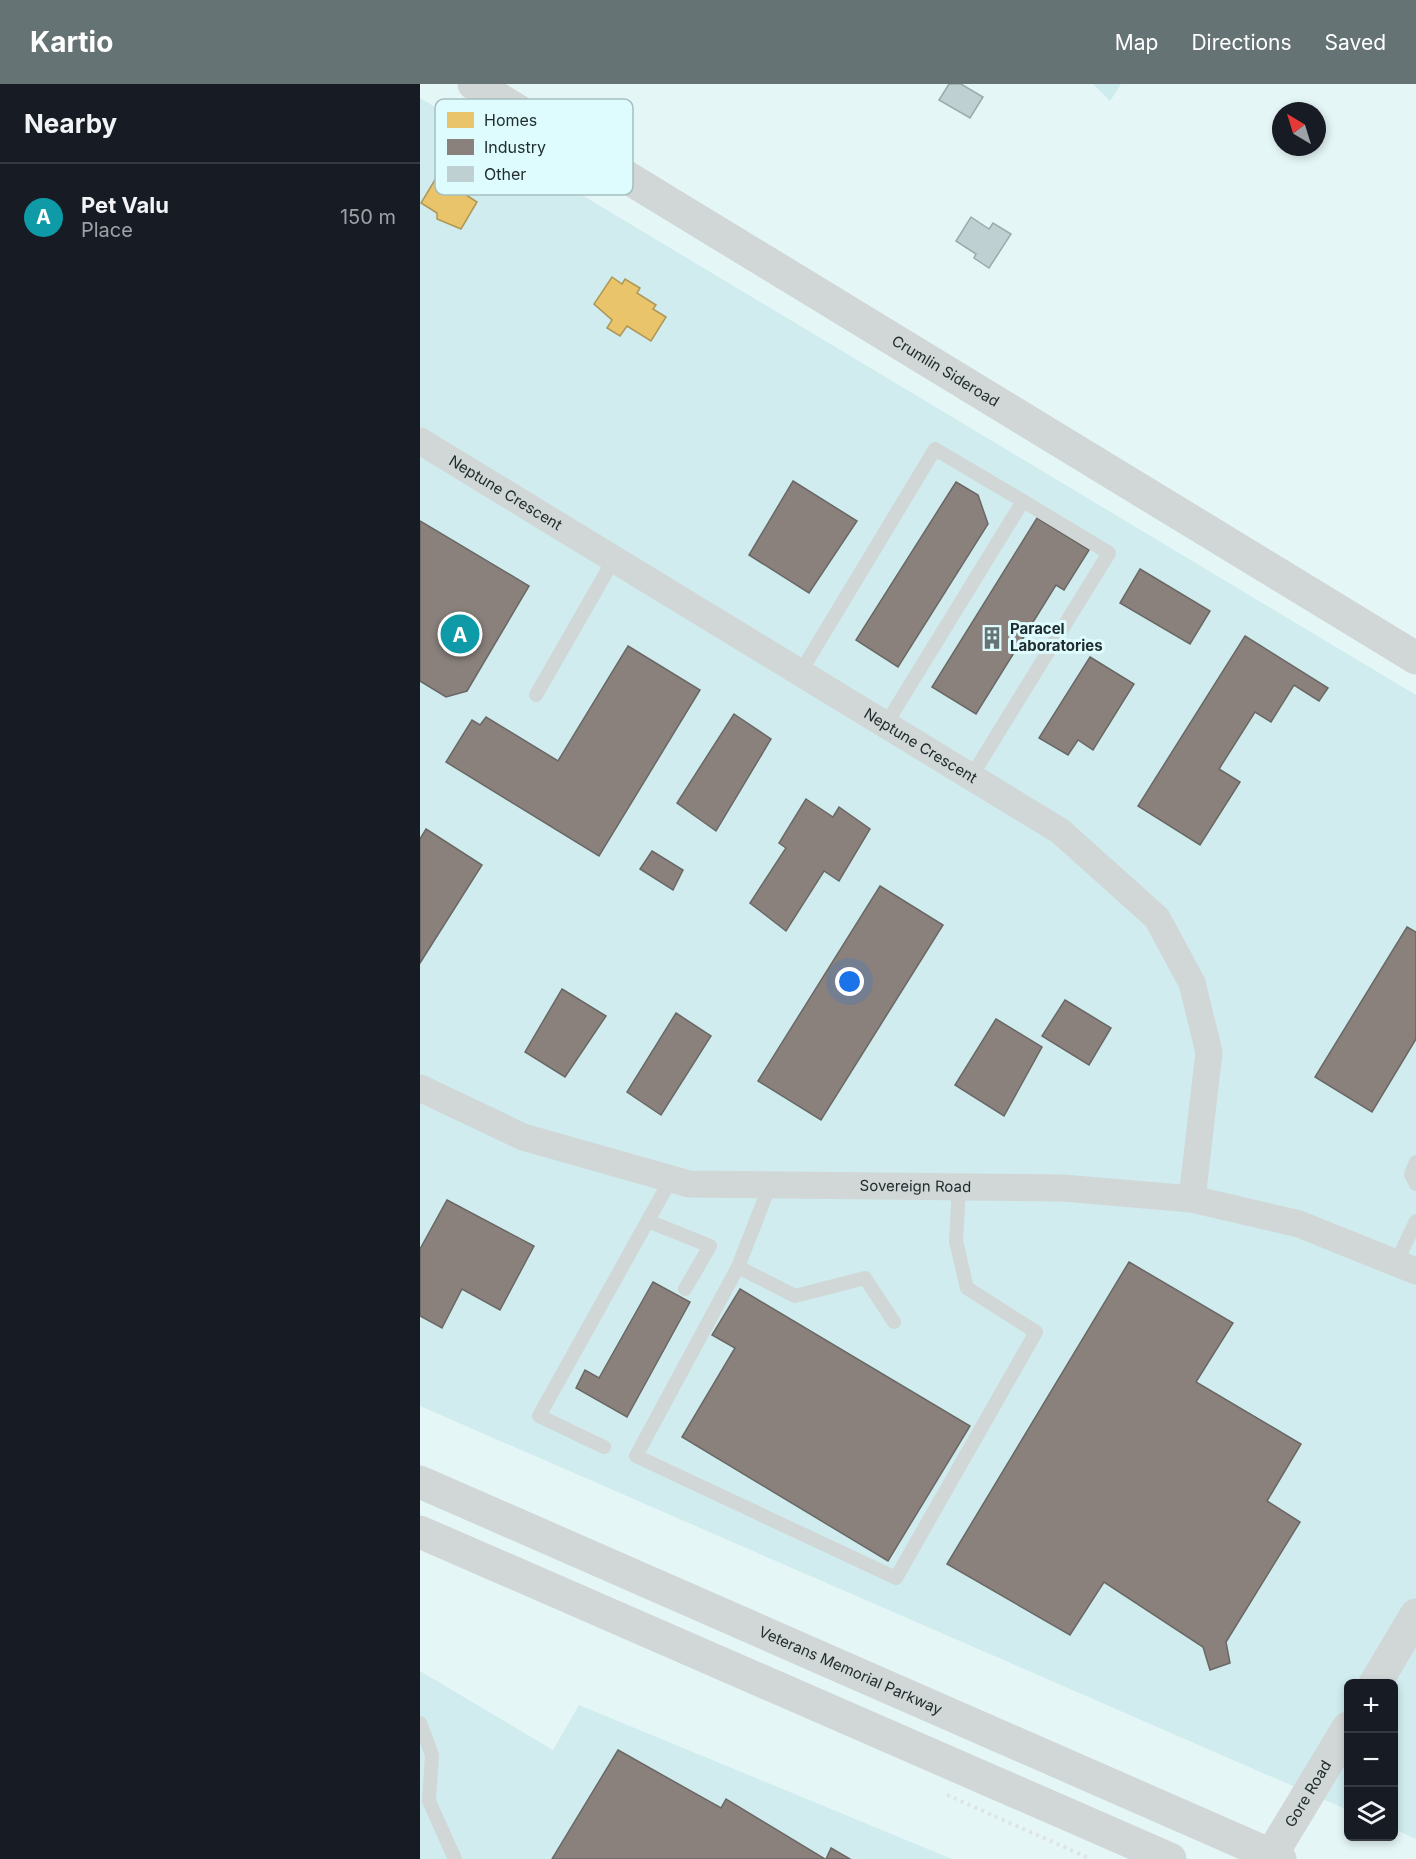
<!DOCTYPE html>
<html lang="en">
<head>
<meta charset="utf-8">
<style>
  :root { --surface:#171b24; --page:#242831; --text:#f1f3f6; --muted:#9ea1a6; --line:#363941; --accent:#667374 }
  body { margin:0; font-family:Inter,sans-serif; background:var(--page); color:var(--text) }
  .controls { position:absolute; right:18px; bottom:18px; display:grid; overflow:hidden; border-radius:9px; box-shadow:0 3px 9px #0003 }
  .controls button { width:54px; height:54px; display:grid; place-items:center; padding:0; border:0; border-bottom:2px solid var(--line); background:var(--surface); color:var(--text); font:30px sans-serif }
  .compass { position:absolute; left:852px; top:18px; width:54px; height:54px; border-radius:50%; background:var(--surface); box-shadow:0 3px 9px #0003; rotate:322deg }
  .you { position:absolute; left:430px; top:898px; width:21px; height:21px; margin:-15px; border:4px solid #fff; border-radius:50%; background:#1a73e8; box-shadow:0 0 0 9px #1a73e833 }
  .badge { display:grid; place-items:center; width:39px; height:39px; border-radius:50%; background:var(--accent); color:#fff; font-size:20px; font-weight:700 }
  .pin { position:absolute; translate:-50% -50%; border:3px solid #fff; box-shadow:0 2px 6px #0006 }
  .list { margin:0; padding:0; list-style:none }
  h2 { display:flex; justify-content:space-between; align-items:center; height:78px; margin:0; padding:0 24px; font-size:26px }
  h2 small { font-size:20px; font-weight:400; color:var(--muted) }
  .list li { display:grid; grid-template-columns:39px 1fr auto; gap:18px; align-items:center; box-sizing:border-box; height:108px; padding:0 24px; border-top:2px solid var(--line) }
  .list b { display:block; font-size:22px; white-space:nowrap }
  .list p { margin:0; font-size:20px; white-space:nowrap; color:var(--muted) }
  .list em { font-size:20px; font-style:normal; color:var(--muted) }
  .icon { flex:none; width:33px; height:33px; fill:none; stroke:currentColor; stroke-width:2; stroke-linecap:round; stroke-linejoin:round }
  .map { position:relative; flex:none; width:996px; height:1775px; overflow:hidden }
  header { display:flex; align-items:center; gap:36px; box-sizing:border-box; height:84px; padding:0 30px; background:var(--accent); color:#fff }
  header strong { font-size:28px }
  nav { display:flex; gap:33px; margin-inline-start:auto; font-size:21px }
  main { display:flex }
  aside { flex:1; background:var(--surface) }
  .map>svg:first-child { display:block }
  .built { fill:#d0ecee }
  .green { fill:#cdecee }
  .homes { fill:#e9c46a; stroke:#ad9758; stroke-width:1.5 }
  .industry { fill:#8a817c; stroke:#6a6865; stroke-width:1.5 }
  .building { fill:#bed0d2; stroke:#9caaab; stroke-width:1.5 }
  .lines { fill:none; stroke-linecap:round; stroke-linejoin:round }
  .path { stroke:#dee3e3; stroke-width:4; stroke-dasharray:3 4.5; stroke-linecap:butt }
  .service { stroke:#d1d6d6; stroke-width:14 }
  .minor { stroke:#d1d6d6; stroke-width:27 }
  .tertiary { stroke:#d1d6d6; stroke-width:33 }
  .secondary { stroke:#d1d6d6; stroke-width:33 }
  .trunk { stroke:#d1d6d6; stroke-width:33 }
  .labels { text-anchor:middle; stroke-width:6; stroke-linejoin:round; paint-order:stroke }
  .street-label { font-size:15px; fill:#212d2e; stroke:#defcfe }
  .poi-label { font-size:15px; font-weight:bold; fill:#212d2e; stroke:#defcfe; text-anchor:start }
  .key { fill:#defcfe; stroke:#a5bec0; stroke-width:1.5 }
  .key-label { font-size:16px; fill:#212d2e }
</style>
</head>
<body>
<header>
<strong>Kartio</strong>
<nav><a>Map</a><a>Directions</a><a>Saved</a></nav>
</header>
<main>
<aside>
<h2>Nearby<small></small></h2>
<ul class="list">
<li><span class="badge" style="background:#0f9aa8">A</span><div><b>Pet Valu</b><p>Place</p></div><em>150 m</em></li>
</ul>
</aside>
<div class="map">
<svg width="996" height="1775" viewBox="0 0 996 1775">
  <rect width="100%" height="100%" fill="#e5f6f7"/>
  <!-- built -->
  <g class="built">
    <path d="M0 14 996 611V1755L974 1745V1600H928V1726L0 1322Z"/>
    <path d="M0 1587 133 1666 159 1621 532 1775H0Z"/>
  </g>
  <!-- green -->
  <path class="green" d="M673 0H701L690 17Z"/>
  <!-- homes -->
  <g class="homes">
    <path d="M19 89 40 101 37 105 57 118 41 145 17 135V129L1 119Z"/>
    <path d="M192 193 202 200 205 195 220 204 217 209 236 221 233 225 246 233 231 257 207 242 200 252 187 244 192 236 174 220Z"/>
  </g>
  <!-- industry -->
  <g class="industry">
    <path d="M373 397 437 437 389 509 329 471Z"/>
    <path d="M536 398 558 411 568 440 478 583 436 556Z"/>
    <path d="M617 434 669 466 644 506 636 501 556 630 512 603Z"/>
    <path d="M0 437 109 502 47 607 26 613 0 597Z"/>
    <path d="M720 485 790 527 770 560 700 519Z"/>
    <path d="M825 552 908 604 899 617 874 601 851 638 835 628 799 685 820 698 780 761 718 722Z"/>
    <path d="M208 562 280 606 179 772 26 678 52 636 60 641 66 633 138 677Z"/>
    <path d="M670 573 714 600 673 666 658 656 648 671 619 654Z"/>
    <path d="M314 630 351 655 296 747 257 719Z"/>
    <path d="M386 715 413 733 419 723 450 745 419 797 404 787 366 847 330 819 366 764 359 759Z"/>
    <path d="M6 745 62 781 0 879V755Z"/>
    <path d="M232 767 263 786 253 806 220 785Z"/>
    <path d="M460 802 523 841 401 1036 338 997Z"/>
    <path d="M987 843 996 848V955L952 1028 895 993Z"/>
    <path d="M142 905 186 932 145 993 105 968Z"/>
    <path d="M645 916 691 944 669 981 622 952Z"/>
    <path d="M256 929 291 952 241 1031 207 1008Z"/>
    <path d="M576 935 622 963 584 1032 535 1001Z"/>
    <path d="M27 1116 114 1162 80 1226 42 1205 22 1244 0 1232V1165Z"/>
    <path d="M709 1178 813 1239 776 1298 881 1360 847 1417 880 1438 806 1558 810 1579 790 1586 783 1563 684 1498 650 1551 527 1480Z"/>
    <path d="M233 1198 270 1218 207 1333 156 1304 165 1286 179 1294Z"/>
    <path d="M320 1205 550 1342 468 1477 262 1353 315 1264 292 1251Z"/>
    <path d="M198 1666 301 1724 306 1715 405 1775H132Z"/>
    <path d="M411 1764 430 1775H406Z"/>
  </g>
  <!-- building -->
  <g class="building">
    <path d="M529 0H541L563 13 550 34 519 16Z"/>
    <path d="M551 133 569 145 573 139 591 150 569 184 554 174 556 170 536 157Z"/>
  </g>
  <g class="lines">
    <!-- path -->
    <path class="path" d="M527 1711 671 1775"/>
    <!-- service -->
    <g class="service">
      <path d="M380 589 515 365 603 417 466 640"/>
      <path d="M116 611 194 475"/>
      <path d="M551 693 689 469 603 417"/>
      <path d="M996 1078 991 1090 996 1100"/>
      <path d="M350 1101 318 1183 216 1372 476 1494 616 1248 547 1204 536 1157 539 1103"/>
      <path d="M228 1137 290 1162 265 1205"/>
      <path d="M976 1179 996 1137"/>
      <path d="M318 1183 375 1212 445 1194 474 1238"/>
      <path d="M184 1363 119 1332 251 1095"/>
      <path d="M0 1639 12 1671 9 1717 35 1775"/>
    </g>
    <!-- minor -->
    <g class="minor">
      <path id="s1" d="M0 357 640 747 737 834 772 899 789 968 772 1115"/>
      <path id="s2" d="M0 1004 103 1053 269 1100 643 1104 772 1115 879 1140 996 1187"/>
    </g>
    <!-- tertiary -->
    <path class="tertiary" id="s3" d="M54 0 996 574"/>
    <!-- secondary -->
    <g class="secondary">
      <path d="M955 1600 996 1531"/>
      <path id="s4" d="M849 1775 928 1644"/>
    </g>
    <!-- trunk -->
    <g class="trunk">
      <path id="s5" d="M0 1398 860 1775"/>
      <path d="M0 1448 750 1775"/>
    </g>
  </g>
  <!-- icons -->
  <defs>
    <g id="building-bare" transform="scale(1.8)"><path d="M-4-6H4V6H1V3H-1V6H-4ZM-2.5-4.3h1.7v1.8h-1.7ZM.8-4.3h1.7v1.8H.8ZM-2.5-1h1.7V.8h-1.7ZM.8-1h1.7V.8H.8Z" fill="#667374" stroke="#defcfe" stroke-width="2.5" paint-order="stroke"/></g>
  </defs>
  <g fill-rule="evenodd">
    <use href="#building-bare" x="572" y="554"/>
  </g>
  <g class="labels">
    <!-- street labels -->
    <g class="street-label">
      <text dy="5" stroke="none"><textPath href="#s3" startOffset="552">Crumlin Sideroad</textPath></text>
      <text dy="5" stroke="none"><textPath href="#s1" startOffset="100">Neptune Crescent</textPath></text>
      <text dy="5" stroke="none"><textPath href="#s1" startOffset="586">Neptune Crescent</textPath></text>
      <text dy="5" stroke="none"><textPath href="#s2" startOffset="513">Sovereign Road</textPath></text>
      <text dy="5" stroke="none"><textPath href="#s5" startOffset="470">Veterans Memorial Parkway</textPath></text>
      <text dy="5" stroke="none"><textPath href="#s4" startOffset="76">Gore Road</textPath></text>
    </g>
    <!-- poi labels -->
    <g class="poi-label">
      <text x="590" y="550">Paracel<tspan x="590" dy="17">Laboratories</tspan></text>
    </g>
  </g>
  <!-- legend -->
  <rect x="15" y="15" width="198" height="96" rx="9" class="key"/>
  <rect x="27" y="28" width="27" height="16" fill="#e9c46a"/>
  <rect x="27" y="55" width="27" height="16" fill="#8a817c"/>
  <rect x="27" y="82" width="27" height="16" fill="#bed0d2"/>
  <g class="key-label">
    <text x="64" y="42">Homes</text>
    <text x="64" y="69">Industry</text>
    <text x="64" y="96">Other</text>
  </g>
</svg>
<div class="controls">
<button>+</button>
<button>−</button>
<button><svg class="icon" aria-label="layers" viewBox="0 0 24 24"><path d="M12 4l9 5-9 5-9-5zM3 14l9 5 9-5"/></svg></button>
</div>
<svg class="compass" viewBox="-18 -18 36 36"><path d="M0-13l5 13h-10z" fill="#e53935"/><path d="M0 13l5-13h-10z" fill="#9ea1a6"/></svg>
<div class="you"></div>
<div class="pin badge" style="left:40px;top:550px;background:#0f9aa8">A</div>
</div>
</main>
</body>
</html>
